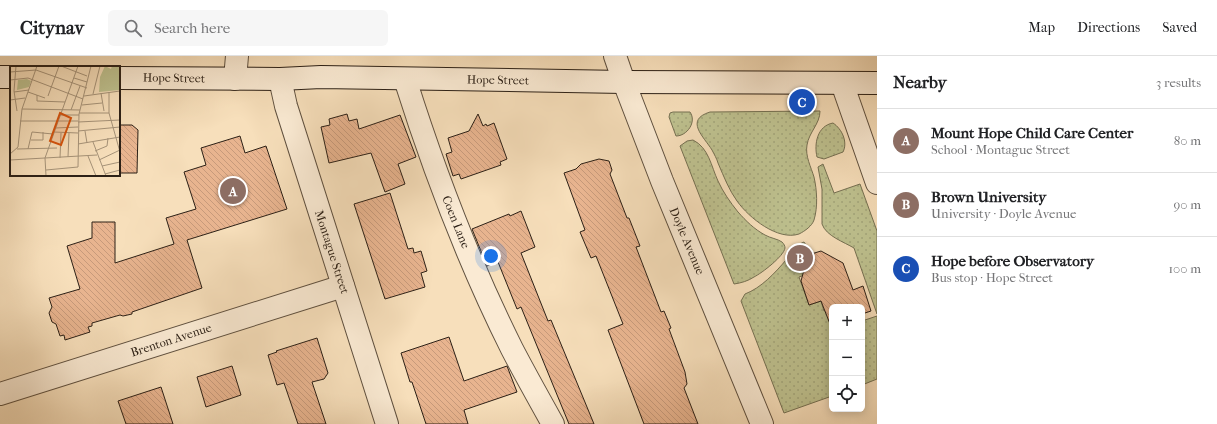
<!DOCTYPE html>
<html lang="en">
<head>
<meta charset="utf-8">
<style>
  :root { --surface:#fff; --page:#f6f6f6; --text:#202124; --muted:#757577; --line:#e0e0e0; --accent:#0f766e }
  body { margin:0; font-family:"IM FELL French Canon",serif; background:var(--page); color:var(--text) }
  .controls { position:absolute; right:12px; bottom:12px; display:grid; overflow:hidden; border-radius:6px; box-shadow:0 2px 10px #0003 }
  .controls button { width:36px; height:36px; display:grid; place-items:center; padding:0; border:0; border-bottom:1px solid var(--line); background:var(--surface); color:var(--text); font:20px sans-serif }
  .you { position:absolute; left:491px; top:200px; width:14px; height:14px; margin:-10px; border:3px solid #fff; border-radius:50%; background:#1a73e8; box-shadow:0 0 0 6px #1a73e833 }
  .badge { display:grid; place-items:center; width:26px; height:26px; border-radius:50%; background:var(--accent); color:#fff; font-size:13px; font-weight:700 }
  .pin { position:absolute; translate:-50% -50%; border:2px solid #fff; box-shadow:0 1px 4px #0006 }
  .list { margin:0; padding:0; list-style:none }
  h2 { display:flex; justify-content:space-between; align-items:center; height:52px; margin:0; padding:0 16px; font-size:17px }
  h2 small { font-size:13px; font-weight:400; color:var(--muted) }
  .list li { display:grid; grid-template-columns:26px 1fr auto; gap:12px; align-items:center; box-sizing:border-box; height:64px; padding:0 16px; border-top:1px solid var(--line) }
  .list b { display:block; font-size:15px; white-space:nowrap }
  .list p { margin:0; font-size:13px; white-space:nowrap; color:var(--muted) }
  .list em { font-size:13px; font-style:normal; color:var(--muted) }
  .icon { flex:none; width:22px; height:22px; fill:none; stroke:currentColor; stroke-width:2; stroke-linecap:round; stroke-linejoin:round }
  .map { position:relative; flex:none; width:877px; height:368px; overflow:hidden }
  header { display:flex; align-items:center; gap:24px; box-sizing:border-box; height:56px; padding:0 20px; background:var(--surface); border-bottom:1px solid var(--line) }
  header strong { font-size:19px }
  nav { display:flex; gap:22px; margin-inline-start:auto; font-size:14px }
  .search { width:280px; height:36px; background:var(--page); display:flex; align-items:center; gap:10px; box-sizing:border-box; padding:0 14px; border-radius:6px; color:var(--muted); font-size:15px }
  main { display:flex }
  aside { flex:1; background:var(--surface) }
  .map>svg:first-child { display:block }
  .grass { fill:url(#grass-dots); stroke:#757052 }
  .building { fill:url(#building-back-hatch); stroke:#2c2016 }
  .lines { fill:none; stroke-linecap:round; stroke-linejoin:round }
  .minor-casing { stroke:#5f503f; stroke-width:24 }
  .tertiary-casing { stroke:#5f503f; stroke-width:24 }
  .secondary-casing { stroke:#2c2016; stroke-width:24 }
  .minor { stroke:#faead3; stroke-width:22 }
  .tertiary { stroke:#faead3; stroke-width:22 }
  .secondary { stroke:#faead3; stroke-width:22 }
  .labels { text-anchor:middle; stroke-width:3; stroke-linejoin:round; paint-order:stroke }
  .street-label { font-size:12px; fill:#2c2016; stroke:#faead3 }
  .inset-road { fill:none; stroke:#a69379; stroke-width:1 }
  .view { fill:#d5530d; fill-opacity:0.15; stroke:#d5530d; stroke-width:2 }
  .inset-edge { fill:none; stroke:#2c2016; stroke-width:2 }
</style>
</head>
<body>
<header>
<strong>Citynav</strong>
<div class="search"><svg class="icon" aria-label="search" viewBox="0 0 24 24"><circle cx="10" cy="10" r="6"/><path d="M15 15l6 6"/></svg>Search here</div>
<nav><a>Map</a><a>Directions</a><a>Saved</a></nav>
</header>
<main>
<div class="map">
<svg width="877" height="368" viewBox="0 0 877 368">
  <defs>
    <pattern id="grass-dots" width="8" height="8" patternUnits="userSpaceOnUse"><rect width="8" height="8" fill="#bec18f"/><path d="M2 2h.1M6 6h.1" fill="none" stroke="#a3a67b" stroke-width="1.8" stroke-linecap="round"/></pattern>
    <pattern id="building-back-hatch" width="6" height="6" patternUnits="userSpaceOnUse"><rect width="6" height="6" fill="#e8b48f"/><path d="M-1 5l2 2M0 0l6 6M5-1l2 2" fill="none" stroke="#c79a7b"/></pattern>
  </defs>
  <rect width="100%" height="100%" fill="#f7dfbb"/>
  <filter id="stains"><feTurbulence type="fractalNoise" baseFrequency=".005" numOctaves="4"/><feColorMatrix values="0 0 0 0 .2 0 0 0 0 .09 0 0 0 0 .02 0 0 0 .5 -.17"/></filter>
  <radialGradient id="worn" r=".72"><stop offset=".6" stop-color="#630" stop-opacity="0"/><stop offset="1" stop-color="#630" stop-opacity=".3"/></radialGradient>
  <!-- grass -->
  <g class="grass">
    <path d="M820 55C820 68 809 76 807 89 805 100 811 111 814 121 817 134 818 151 814 164 812 170 805 175 799 178 778 185 749 162 737 145 729 134 724 121 718 107 717 103 714 98 712 94 704 81 684 64 710 56Z"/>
    <path d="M673 56H690C697 66 687 80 676 80L669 61 670 57Z"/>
    <path d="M833 67C842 73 848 86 843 96L824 103 817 101C814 88 817 70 833 67Z"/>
    <path d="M693 84C709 92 711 110 718 125 723 136 730 146 738 156 746 165 754 173 765 179 770 182 778 183 782 186 784 188 785 190 785 192 784 200 762 217 754 221 748 225 741 227 734 228L680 90 687 85Z"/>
    <path d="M823 108 834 137 860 128 877 175V258L854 192C844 186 826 180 822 168V133L818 111Z"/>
    <path d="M804 186C814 200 802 205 807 218L799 221 809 249 821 245 824 255 826 254 832 273V340L784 357 741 245 745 238C761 232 775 217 786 204 791 197 796 189 804 186Z"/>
    <path d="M877 260V323L862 329V265Z"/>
  </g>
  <!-- building -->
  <g class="building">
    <path d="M347 58 349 65 357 63 359 73 400 59 416 101 398 108 405 128 385 136 371 97 329 107 321 71 330 69 329 63Z"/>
    <path d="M478 58 483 70 486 68 487 70 494 67 507 103 500 106 501 109 461 123 459 118 453 120 446 98 452 96 448 82 469 75Z"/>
    <path d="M119 69H132L138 74 137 117H119Z"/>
    <path d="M240 80 245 97 266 90 287 153 187 184 202 232 132 256V258L123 260 120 259 92 267V270L88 271 90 276 65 284 64 279 60 280 56 268 52 266 49 257 52 251 49 242 80 233 67 190 92 182V166H115V207L174 188 166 162 196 153 184 116 206 109 201 92Z"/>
    <path d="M599 103 609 105 612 114 610 118 627 162H629L640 190 636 191 661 256 664 255 671 272 669 273 685 316 687 328 684 332 698 368H644L608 274 623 268 596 200 591 202 580 176 585 174 564 117 576 113 581 108Z"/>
    <path d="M390 137 408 193 413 192 414 197 421 195 427 215 421 217 425 231 385 243 354 148Z"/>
    <path d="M521 155 535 191 521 197 548 265 551 264 594 368H569L521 251 517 253 498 206 487 210 472 173 509 158 510 160Z"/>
    <path d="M821 195 843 207 853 234 863 230 871 255 862 258V251H832V267L830 268 821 245 809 249 801 225 808 199Z"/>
    <path d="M449 281 464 325 507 310 517 336 464 354 468 368H426L412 326H410L401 297Z"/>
    <path d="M317 282 328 317 324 323 312 326 326 368H298L284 327 277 329 268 299 277 296 276 295Z"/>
    <path d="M232 310 241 339 206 351 197 321Z"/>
    <path d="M161 331 173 368H126L118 345Z"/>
  </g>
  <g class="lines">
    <!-- minor casing -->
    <g class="minor-casing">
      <g id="minor">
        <path d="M235 23 237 0"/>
        <path d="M280 23 286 50 387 368"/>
        <path d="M405 23C434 115 469 207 512 293 525 318 539 343 553 368"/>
        <path d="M624 26 662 125 762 368"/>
        <path d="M842 27 877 127"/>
        <path d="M0 338 343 230"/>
      </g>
    </g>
    <!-- tertiary casing -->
    <g class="tertiary-casing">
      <path id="tertiary" d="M615 0 624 26"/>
    </g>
    <!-- secondary casing -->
    <g class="secondary-casing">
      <g id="secondary">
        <path d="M0 21H11"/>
        <path d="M119 22 280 23 321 21 624 26 877 27"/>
      </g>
    </g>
    <!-- minor -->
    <use href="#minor" class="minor"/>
    <!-- tertiary -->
    <use href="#tertiary" class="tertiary"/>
    <!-- secondary -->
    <use href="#secondary" class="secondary"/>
  </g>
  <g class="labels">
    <!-- street labels -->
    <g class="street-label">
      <text transform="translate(174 22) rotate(1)" y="4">Hope Street</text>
      <text transform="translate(498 24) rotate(1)" y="4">Hope Street</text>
      <text transform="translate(456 166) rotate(68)" y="4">Coen Lane</text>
      <text transform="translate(687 185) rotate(67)" y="4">Doyle Avenue</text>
      <text transform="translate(332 196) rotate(72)" y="4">Montague Street</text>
      <text transform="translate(171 284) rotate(-18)" y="4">Brenton Avenue</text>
    </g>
  </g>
  <!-- overview -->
  <g transform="translate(10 10)">
    <rect width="110" height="110" fill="#f7dfbb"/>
    <path d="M95 0 101 3 102 0H110V24L89 26 90 11ZM17 13 21 15 19 21 7 24 8 14Z" fill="#bec18f"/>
    <path d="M95 1 101 4 110 15 107 24H96L92 19Z" fill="#bec18f"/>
    <path class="inset-road" d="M6 0 4 25 7 45M51 0 77 10M0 6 26 4 77 22M64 12 77 16M0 14 18 12 73 33M4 26 19 24M18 26 35 32M99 26V47L110 86M91 27 94 45M83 28 90 0M27 29V35L55 36M38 30 49 0M74 30 110 25M0 34 15 32M72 39 92 37M12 43 70 44M61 44 70 20M69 47H99M50 49H69M10 55H68M68 56 110 54M45 62 68 61M68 65 110 61M75 65 77 77M44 66 68 67M21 74H33V66M83 76 96 110M68 78 110 71M7 83 47 82M18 83 22 66 43 68M85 85 97 80 98 72M0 88 8 81 12 43 27 0M78 90 86 110M58 91 59 67M50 92 51 67M0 94 87 89M89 94 110 84M92 100 110 96M36 104 68 101 69 48 81 0M95 108 110 104M36 110 35 92 68 0"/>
    <path class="view" d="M50 47 61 52 51 79 40 75Z"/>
    <rect width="110" height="110" class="inset-edge"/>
  </g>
  <rect width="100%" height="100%" filter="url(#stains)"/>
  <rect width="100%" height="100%" fill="url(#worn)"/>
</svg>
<div class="controls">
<button>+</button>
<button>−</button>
<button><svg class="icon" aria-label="locate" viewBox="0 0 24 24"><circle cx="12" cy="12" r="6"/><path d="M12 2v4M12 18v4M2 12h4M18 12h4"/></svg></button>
</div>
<div class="you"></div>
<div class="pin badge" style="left:233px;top:135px;background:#8d6e63">A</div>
<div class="pin badge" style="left:800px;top:202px;background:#8d6e63">B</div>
<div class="pin badge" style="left:802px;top:46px;background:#1a4fb4">C</div>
</div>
<aside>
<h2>Nearby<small>3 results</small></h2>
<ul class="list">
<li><span class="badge" style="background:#8d6e63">A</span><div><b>Mount Hope Child Care Center</b><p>School · Montague Street</p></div><em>80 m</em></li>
<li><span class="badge" style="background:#8d6e63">B</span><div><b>Brown University</b><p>University · Doyle Avenue</p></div><em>90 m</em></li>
<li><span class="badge" style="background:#1a4fb4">C</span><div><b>Hope before Observatory</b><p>Bus stop · Hope Street</p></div><em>100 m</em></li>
</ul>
</aside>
</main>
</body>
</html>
